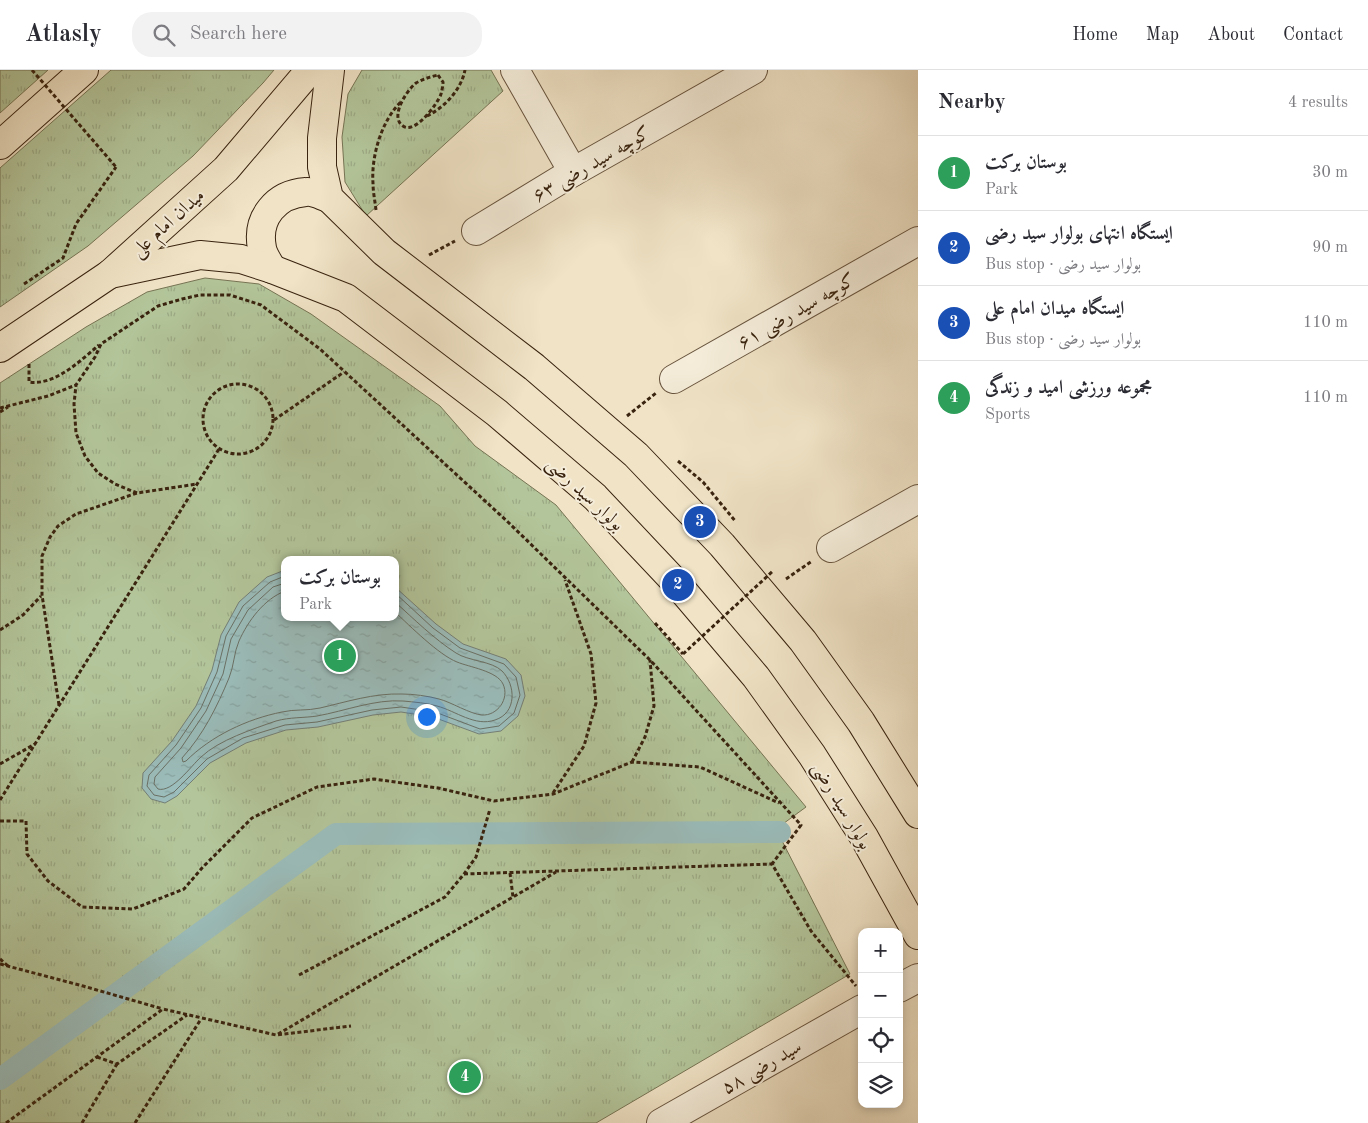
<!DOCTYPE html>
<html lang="en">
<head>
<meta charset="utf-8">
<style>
  :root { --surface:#fff; --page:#f2f2f3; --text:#2b2b33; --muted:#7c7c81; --line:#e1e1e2; --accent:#8f2418 }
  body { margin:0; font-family:"Old Standard TT",Amiri,serif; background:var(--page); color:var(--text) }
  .controls { position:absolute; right:15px; bottom:15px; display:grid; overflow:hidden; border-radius:10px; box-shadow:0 2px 8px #0003 }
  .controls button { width:45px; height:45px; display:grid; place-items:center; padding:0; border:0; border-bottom:1px solid var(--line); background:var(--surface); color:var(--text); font:25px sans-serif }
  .you { position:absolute; left:426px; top:646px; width:18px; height:18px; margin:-12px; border:4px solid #fff; border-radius:50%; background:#1a73e8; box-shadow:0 0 0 8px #1a73e833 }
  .badge { display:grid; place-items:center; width:32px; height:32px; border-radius:50%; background:var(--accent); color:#fff; font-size:16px; font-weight:700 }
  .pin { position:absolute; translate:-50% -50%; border:2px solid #fff; box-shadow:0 1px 5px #0006 }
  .popup { position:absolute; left:281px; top:486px; width:118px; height:65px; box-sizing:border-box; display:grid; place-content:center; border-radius:10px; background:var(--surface); filter:drop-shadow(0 1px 4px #0005); font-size:16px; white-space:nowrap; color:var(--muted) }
  .popup b { font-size:19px; color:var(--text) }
  .popup::after { content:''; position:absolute; left:50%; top:100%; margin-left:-10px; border:10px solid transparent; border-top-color:var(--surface) }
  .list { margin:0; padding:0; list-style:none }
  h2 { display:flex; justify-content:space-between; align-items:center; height:65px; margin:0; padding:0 20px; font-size:21px }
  h2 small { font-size:16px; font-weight:400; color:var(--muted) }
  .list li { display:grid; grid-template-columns:32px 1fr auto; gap:15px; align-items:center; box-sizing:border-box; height:75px; padding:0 20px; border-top:1px solid var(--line) }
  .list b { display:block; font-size:19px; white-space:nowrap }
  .list p { margin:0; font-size:16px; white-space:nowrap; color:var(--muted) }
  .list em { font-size:16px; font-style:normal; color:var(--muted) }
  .icon { flex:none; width:28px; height:28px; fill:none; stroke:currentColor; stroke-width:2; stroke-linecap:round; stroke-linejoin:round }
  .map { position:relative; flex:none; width:918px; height:1053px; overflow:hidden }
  header { display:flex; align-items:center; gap:30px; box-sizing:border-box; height:70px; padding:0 25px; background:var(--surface); border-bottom:1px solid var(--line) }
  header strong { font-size:24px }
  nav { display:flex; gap:28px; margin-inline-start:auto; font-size:18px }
  .search { width:350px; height:45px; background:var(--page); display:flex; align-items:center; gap:12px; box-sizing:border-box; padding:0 18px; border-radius:20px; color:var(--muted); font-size:19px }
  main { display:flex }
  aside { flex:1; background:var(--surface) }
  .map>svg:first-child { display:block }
  .grass { fill:url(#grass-tufts); stroke:#767454; fill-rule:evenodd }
  .water { fill:url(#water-ripples); stroke:#747f76 }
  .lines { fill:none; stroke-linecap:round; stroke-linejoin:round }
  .shore { stroke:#6a7065; stroke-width:1 }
  .canal { stroke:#9bbdbb; stroke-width:22 }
  .minor-casing { stroke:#67533d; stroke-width:30 }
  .major-casing { stroke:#39230f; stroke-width:30 }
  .highway-casing { stroke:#39230f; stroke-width:30 }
  .path { stroke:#39230f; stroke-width:3; stroke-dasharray:4 2.5; stroke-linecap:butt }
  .minor { stroke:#f5edda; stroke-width:28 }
  .major { stroke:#f0e3c6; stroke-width:28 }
  .highway { stroke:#f0e3c6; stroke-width:28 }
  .path-bridge { stroke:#39230f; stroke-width:3; stroke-dasharray:4 2.5; stroke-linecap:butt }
  .labels { text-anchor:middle; stroke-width:4; stroke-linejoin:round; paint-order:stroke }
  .street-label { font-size:19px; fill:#39230f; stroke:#f5edda }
</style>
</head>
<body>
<header>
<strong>Atlasly</strong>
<div class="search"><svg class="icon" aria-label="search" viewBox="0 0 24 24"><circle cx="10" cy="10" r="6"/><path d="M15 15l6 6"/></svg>Search here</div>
<nav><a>Home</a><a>Map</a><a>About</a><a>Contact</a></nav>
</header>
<main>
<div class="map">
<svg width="918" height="1053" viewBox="0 0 918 1053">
  <defs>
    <pattern id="grass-tufts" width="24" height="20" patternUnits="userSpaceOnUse" patternTransform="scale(1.25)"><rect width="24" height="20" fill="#b3c59a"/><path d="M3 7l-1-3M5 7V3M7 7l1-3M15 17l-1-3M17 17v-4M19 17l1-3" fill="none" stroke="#9ba984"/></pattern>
    <pattern id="water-ripples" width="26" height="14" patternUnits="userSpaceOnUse" patternTransform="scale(1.25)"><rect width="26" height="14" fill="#9bbdbb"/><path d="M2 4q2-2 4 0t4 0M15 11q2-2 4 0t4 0" fill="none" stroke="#86a2a0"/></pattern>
  </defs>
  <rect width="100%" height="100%" fill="#f0e3c6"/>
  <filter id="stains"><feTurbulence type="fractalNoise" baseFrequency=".004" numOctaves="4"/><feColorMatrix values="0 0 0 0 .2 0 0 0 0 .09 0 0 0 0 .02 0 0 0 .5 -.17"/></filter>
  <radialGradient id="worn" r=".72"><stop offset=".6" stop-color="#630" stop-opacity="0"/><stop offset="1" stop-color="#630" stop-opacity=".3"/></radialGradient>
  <!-- grass -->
  <g class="grass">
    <path d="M0 0H48L0 43Z"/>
    <path d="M111 0H274L263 13 193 86 88 176 0 237V98Z"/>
    <path d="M362 0H491L503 21 366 146 345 112 342 67 348 24Z"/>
    <path d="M205 208 259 214 311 244 440 336 475 376 556 435 806 737 776 759 850 904 596 1053H0V313L86 257 147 222ZM285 490H395V547H285Z"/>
  </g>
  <!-- water -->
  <path class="water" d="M285 500V547H395V517L436 554 463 574 506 589 521 605 525 626 518 646 501 661 479 664 433 647 401 642 373 645 318 657 286 660 246 673 210 693 177 726 165 733 151 729 142 718 143 703 172 671 196 636 212 600 221 565 239 532 267 507Z"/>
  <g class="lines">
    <!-- shore -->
    <g class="shore">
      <path d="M285 506 270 512 243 536 226 566 217 602 201 638 176 675 149 705 147 716 154 725 164 727 174 722 207 689 243 668 285 655 317 652 372 640 401 637 435 642 480 659 499 656 514 643 520 625 516 607 504 594 460 578 433 558 395 523"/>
      <path d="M285 513 273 517 248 540 231 569 223 604 206 641 181 678 155 707 154 714 158 719C172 723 191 696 201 687 219 670 253 659 276 651 290 647 304 648 317 646 345 641 375 629 403 631 414 632 427 633 437 636 456 641 475 657 495 650 517 643 516 615 502 601 492 591 468 591 456 583 434 569 414 549 395 532"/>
      <path d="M285 521C264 529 248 551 239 571 234 582 234 596 229 608 217 637 203 665 182 688L183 692 186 691C211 666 247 649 282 642 294 639 307 641 320 638 346 632 374 623 402 624 413 624 428 626 439 629 451 632 470 644 482 645 497 646 510 629 503 614 497 601 469 597 457 592 439 585 410 556 395 542"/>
    </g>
    <!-- canal -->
    <path class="canal" d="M0 1009 336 764 780 762"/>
    <!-- minor casing -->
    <g class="minor-casing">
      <g id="minor">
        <path d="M515 0 573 102"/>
        <path d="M476 161 573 102 753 0"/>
        <path d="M674 309 918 171"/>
        <path d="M831 478 918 429"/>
        <path d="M899 918 918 908"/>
        <path d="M661 1053 862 939"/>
      </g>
    </g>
    <!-- major casing -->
    <g class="major-casing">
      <g id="major">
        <path d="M330 0 322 68V97L329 128 384 182 534 297 636 385 722 475 803 571 861 652 918 744"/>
        <path d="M272 199C269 193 263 185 262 178 256 148 276 124 306 122 313 121 322 126 329 128"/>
        <path d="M110 204 200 185 241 189 272 199 346 228 497 343 595 427 678 515 756 607 812 685 864 767 918 865"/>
      </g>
    </g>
    <!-- highway casing -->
    <g class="highway-casing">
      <g id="highway">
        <path d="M0 75 84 0"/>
        <path d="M0 278 110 204 226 99 310 0"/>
      </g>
    </g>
    <!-- path -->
    <g class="path">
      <path d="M438 5 443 12C443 16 442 20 441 24 438 33 415 65 403 56 389 47 407 20 416 13 423 9 430 7 438 5Z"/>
      <path d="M427 46C445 37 461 20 465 0"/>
      <path d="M376 140C375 131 373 122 373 113 371 86 382 49 402 31"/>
      <path d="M429 185 455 171"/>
      <path d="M24 214 63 188 76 154 116 97"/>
      <path d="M29 294V312C55 316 81 290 99 275"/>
      <circle cx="238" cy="349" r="35"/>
      <path d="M0 338 48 326 76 315"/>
      <path d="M0 342 8 337"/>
      <path d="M627 346 656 323"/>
      <path d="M274 350 344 302"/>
      <path d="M678 391 703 412 736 452"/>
      <path d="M137 423 115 414 98 403 85 386 76 363 74 334 76 315 95 287 101 274 158 236 182 229 200 225H230L261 235 320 279 509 453 650 590 801 755 772 794"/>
      <path d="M786 509 812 491"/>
      <path d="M655 553 683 584"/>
      <path d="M0 560 23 545 41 526"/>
      <path d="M59 635 42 525V486L50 467 58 456 76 444 137 423 197 414"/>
      <path d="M632 692 645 667 654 636 650 590"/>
      <path d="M0 694 35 674"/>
      <path d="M553 723 584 676 596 633 591 584 565 510"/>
      <path d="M0 730 219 379"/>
      <path d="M0 751H26L27 784 48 811 82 837 133 839 184 819 202 798 252 748 317 717 374 709 438 718 494 731 553 724 632 692 700 697 779 733"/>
      <path d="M510 803 513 827"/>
      <path d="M464 804 772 794 811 861 856 916"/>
      <path d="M0 889 8 896"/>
      <path d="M0 894 83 916 163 939"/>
      <path d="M299 905 445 827 464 804 476 787 490 739"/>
      <path d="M278 964 556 802"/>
      <path d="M97 987 117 994 187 945"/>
      <path d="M6 1053 163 939 276 965 351 956"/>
      <path d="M82 1053 117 994"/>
      <path d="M135 1053 201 949"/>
    </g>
    <!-- minor -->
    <use href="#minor" class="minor"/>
    <!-- major -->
    <use href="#major" class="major"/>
    <!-- highway -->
    <use href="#highway" class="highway"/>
    <!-- path-bridge -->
    <g class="path-bridge">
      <path d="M32 0 116 97"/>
      <path d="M683 584 773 501"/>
    </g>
  </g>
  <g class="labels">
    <!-- street labels -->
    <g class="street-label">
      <text transform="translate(591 93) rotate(-30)" y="7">کوچه سید رضی ۶۳</text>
      <text transform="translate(167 152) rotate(-42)" y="7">میدان امام علی</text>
      <text transform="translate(796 240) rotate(-30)" y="7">کوچه سید رضی ۶۱</text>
      <text transform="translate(586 423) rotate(43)" y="7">بولوار سید رضی</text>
      <text transform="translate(843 735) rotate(59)" y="7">بولوار سید رضی</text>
      <text transform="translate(761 996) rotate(-30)" y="7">سید رضی ۵۸</text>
    </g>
  </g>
  <rect width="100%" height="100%" filter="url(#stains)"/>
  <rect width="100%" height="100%" fill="url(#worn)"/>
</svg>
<div class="controls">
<button>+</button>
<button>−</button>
<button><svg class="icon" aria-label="locate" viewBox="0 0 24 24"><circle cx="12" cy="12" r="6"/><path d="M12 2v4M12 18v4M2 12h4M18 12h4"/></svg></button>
<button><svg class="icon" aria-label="layers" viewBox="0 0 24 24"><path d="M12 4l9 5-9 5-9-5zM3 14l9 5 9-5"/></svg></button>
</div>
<div class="you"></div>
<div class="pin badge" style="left:340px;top:586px;background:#2e9e5b">1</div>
<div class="popup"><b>بوستان برکت</b>Park</div>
<div class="pin badge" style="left:678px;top:515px;background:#1a4fb4">2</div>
<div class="pin badge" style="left:700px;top:452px;background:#1a4fb4">3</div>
<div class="pin badge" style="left:465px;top:1007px;background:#2e9e5b">4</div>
</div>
<aside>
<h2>Nearby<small>4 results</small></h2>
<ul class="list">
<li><span class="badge" style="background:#2e9e5b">1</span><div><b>بوستان برکت</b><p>Park</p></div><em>30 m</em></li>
<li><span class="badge" style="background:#1a4fb4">2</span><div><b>ایستگاه انتهای بولوار سید رضی</b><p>Bus stop · بولوار سید رضی</p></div><em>90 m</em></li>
<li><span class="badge" style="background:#1a4fb4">3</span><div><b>ایستگاه میدان امام علی</b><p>Bus stop · بولوار سید رضی</p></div><em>110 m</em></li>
<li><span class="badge" style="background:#2e9e5b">4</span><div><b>مجموعه ورزشی امید و زندگی</b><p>Sports</p></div><em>110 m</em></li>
</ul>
</aside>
</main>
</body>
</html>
